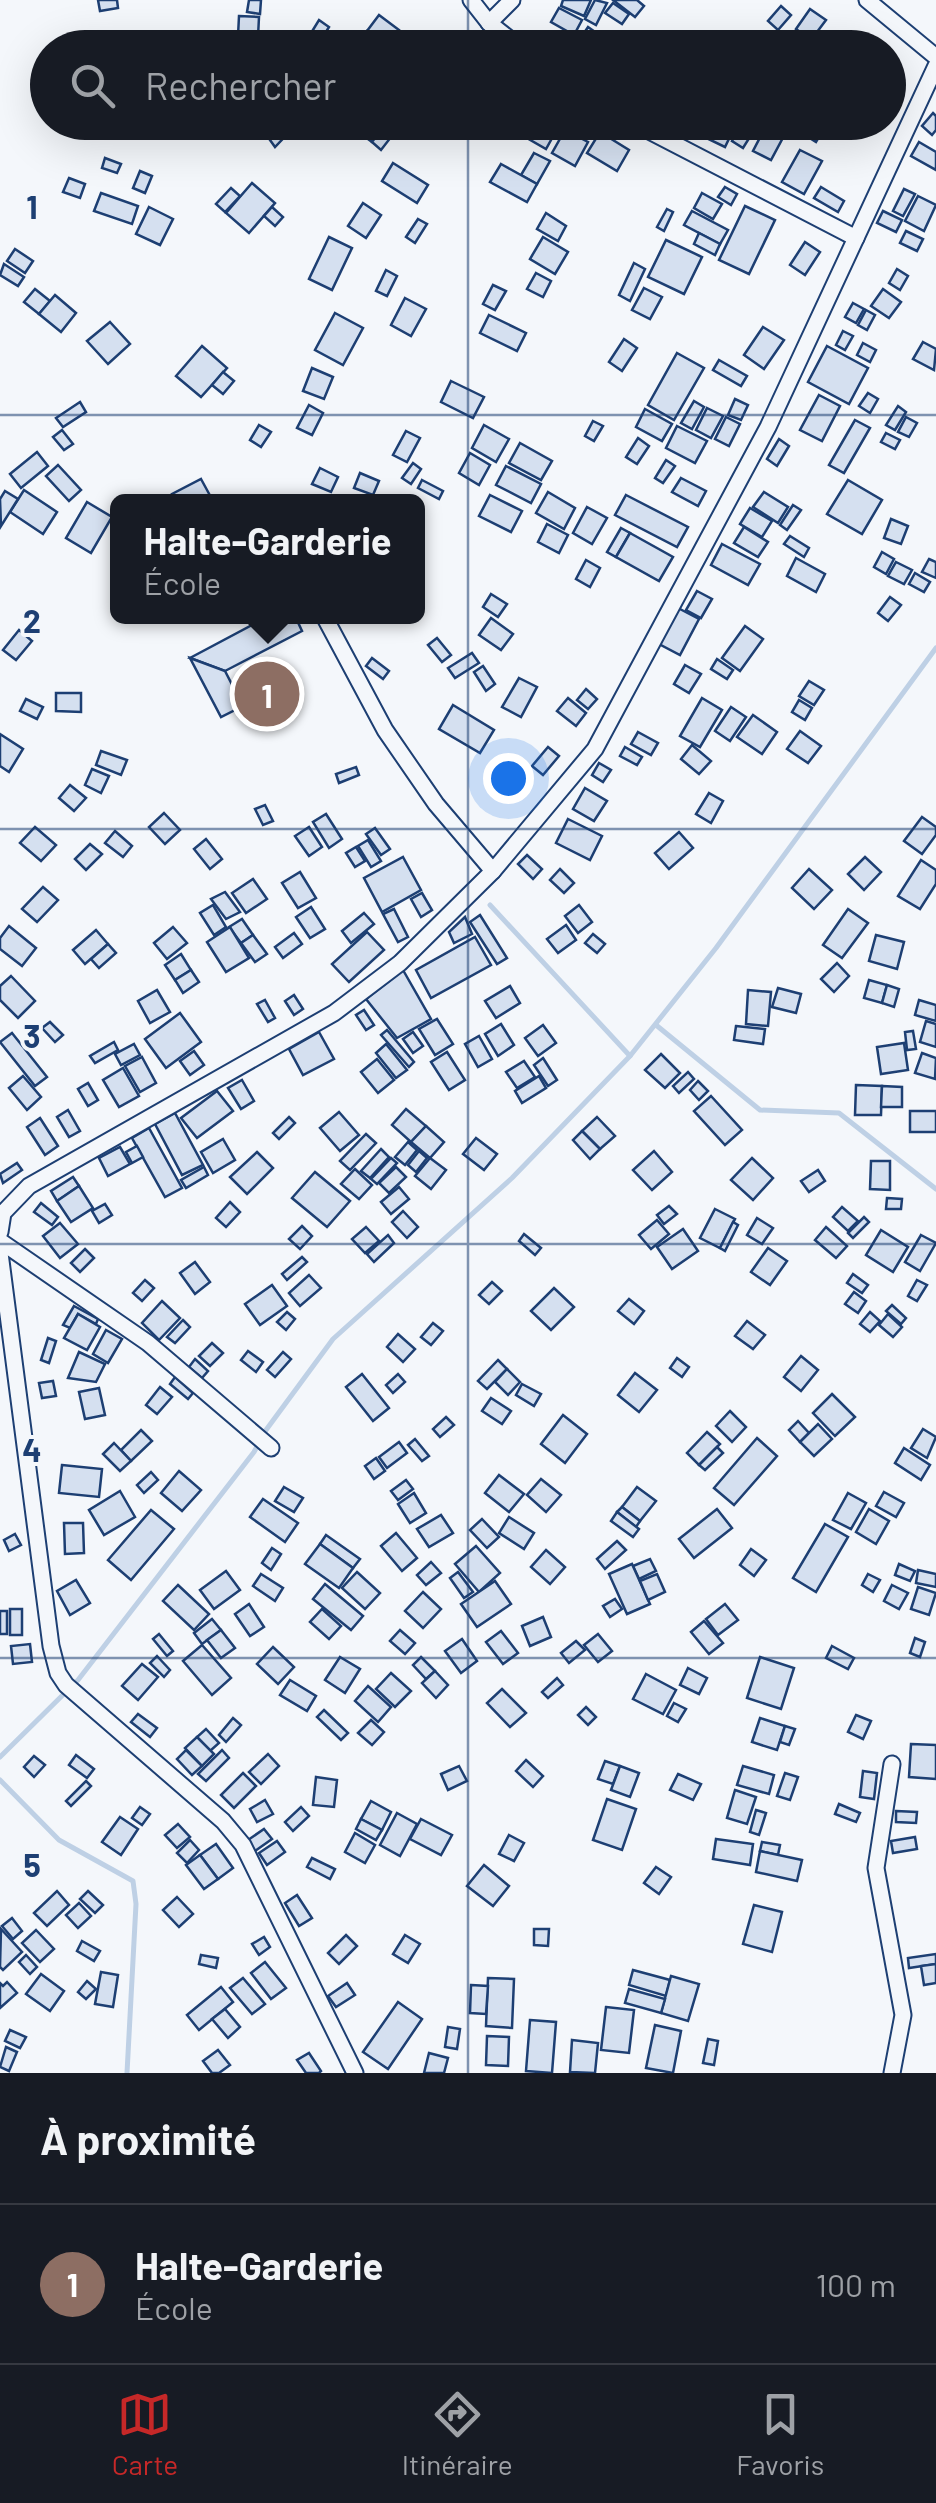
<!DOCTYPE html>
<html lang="fr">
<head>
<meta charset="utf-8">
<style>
  :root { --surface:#171b24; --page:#242831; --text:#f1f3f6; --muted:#9ea1a6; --line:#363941; --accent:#c62828 }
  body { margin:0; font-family:Barlow,sans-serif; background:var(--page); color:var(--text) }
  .you { position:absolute; left:508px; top:778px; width:35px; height:35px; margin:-25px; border:8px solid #fff; border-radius:50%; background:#1a73e8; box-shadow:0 0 0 15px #1a73e833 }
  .badge { display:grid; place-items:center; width:65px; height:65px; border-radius:50%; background:var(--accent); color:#fff; font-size:32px; font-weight:700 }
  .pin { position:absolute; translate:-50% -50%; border:5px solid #fff; box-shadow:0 2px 10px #0006 }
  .popup { position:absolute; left:110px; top:494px; width:315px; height:130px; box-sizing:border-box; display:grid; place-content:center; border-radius:15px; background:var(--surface); filter:drop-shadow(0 2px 8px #0005); font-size:32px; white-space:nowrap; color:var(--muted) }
  .popup b { font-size:38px; color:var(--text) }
  .popup::after { content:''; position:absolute; left:50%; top:100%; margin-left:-20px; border:20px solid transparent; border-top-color:var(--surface) }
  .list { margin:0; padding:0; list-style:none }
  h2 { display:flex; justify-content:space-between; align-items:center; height:130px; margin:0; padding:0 40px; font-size:42px }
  h2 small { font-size:32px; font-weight:400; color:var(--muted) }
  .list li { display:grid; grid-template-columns:65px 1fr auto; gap:30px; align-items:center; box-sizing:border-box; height:160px; padding:0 40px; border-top:2px solid var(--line) }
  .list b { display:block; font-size:38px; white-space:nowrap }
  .list p { margin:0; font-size:32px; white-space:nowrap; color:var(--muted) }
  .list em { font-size:32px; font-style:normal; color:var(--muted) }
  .icon { flex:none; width:55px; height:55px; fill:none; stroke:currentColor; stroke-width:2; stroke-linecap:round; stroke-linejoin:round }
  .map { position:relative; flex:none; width:936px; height:2073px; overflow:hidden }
  .search { position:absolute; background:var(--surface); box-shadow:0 10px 40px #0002; left:30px; right:30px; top:30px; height:110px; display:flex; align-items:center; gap:25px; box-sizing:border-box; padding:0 35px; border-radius:55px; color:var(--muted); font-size:38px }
  .sheet { height:290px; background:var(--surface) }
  nav { display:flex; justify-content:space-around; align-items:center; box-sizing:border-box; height:140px; border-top:2px solid var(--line); background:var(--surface); font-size:28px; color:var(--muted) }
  nav a { display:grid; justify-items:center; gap:5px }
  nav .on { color:var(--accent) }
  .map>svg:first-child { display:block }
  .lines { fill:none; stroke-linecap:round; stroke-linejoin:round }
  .stream { stroke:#bed0e5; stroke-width:5 }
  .building { fill:#d5e0f0; stroke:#1d3f73; stroke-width:2.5 }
  .street-casing { stroke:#1d3f73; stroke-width:19 }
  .street { stroke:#f4f7fb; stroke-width:15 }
  .grid { fill:none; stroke:#1d3f73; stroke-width:2.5; stroke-opacity:0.55 }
  .grid-label { font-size:32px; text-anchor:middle; font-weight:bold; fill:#1d3f73; stroke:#f4f7fb; stroke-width:8; stroke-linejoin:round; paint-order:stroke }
</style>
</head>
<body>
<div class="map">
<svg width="936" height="2073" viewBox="0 0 936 2073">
  <rect width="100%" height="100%" fill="#f4f7fb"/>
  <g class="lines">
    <!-- stream -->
    <g class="stream">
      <path d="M490 905 630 1056"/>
      <path d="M656 1025 760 1110 839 1113 936 1189"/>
      <path d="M0 1757 78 1680 254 1452 266 1430 333 1339 512 1178 630 1056 716 948 936 648"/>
      <path d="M0 1780 59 1840 133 1881 136 1904 127 2073"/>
    </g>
  </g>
  <!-- building -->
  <g class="building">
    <path d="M98 0H117L118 8 100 11Z"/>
    <path d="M249 0H261L260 14 247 12Z"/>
    <path d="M563 0H591L584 16 561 6Z"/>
    <path d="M595 0 607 3 596 25 585 19Z"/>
    <path d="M613 0H637L644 6 635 17Z"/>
    <path d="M613 3 629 14 622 24 605 13Z"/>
    <path d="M781 6 791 15 778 30 768 21Z"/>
    <path d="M559 8 582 20 574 35 551 22Z"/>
    <path d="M810 9 826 20 811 40 796 29Z"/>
    <path d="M379 15 399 30 388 46 367 31Z"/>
    <path d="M239 16 259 17 258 37 238 36Z"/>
    <path d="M319 20 329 27 318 45 308 38Z"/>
    <path d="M588 27 615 46 613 48H574Z"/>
    <path d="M367 31 388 46 390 48H364L359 44Z"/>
    <path d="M933 113 936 116V130L932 135 922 126Z"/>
    <path d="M263 122H288L295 126 275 147 260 126Z"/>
    <path d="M357 122H387L372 142 353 128Z"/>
    <path d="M387 122 398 128 381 150 372 142Z"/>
    <path d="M527 122H561L546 149 520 134Z"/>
    <path d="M709 122H737L725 147 702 136Z"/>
    <path d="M768 122 786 132 771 160 753 151Z"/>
    <path d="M801 122H825L827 123 816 142 797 130Z"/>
    <path d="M741 125 753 132 743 148 732 141Z"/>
    <path d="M565 130 588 142 575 166 552 153Z"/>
    <path d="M600 132 629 150 617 171 587 153Z"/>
    <path d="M919 142 936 152V170L911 156Z"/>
    <path d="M800 150 822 161 804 194 782 182Z"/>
    <path d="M534 153 550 161 537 184 521 175Z"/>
    <path d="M105 158 121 164 117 173 102 168Z"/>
    <path d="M393 163 428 185 417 203 382 181Z"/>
    <path d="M501 164 537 184 527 202 490 182Z"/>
    <path d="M140 171 152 176 145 193 133 188Z"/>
    <path d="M69 178 85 184 80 198 63 192Z"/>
    <path d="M252 183 275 203 249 233 226 213Z"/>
    <path d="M725 187 737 194 731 205 718 197Z"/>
    <path d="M821 187 844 201 838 212 814 198Z"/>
    <path d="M231 188 240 196 225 212 216 204Z"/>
    <path d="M904 189 915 194 903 216 893 211Z"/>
    <path d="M101 193 138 206 132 224 94 211Z"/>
    <path d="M702 193 722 204 713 219 694 208Z"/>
    <path d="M918 196 936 205 924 231 905 221Z"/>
    <path d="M363 203 381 215 366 238 348 226Z"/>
    <path d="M745 206 775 220 749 274 719 260Z"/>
    <path d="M149 207 173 219 160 245 136 234Z"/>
    <path d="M272 207 283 217 275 226 264 216Z"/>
    <path d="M667 209 673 212 664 231 657 227Z"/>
    <path d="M692 211 728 230 720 244 684 225Z"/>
    <path d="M883 211 902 220 896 232 877 223Z"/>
    <path d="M546 213 566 226 558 241 537 229Z"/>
    <path d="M418 219 427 224 415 243 406 237Z"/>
    <path d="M906 231 923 239 917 251 900 243Z"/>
    <path d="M699 233 720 244 715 255 694 244Z"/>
    <path d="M329 237 352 248 332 290 309 279Z"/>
    <path d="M543 237 568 252 555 274 530 259Z"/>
    <path d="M666 240 702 257 684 294 648 277Z"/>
    <path d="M805 242 820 252 805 275 790 265Z"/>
    <path d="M15 249 33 261 25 273 7 261Z"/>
    <path d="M634 263 645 269 630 301 619 295Z"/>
    <path d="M4 264 24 277 18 286 0 275Z"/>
    <path d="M897 269 908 276 900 290 889 283Z"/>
    <path d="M386 270 397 276 387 296 376 291Z"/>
    <path d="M536 273 551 281 543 297 527 289Z"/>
    <path d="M493 285 506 291 495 310 483 304Z"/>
    <path d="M644 288 662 297 650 319 632 310Z"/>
    <path d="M35 289 50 301 39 314 24 302Z"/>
    <path d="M883 289 901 302 889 318 871 306Z"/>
    <path d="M55 295 76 313 61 332 39 314Z"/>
    <path d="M405 298 426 309 411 336 391 325Z"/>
    <path d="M853 303 864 309 856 323 845 317Z"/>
    <path d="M866 310 875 315 867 330 858 325Z"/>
    <path d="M335 313 363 328 343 365 315 350Z"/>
    <path d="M489 315 526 333 517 351 480 333Z"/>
    <path d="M110 322 130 344 108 364 87 341Z"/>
    <path d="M763 327 784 340 764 369 744 355Z"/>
    <path d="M843 331 853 336 845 350 836 345Z"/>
    <path d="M624 339 637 348 622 371 609 362Z"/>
    <path d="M923 342 936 349 934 370 913 359Z"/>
    <path d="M863 343 876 350 870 362 857 355Z"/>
    <path d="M202 346 227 368 201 397 176 376Z"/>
    <path d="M827 346 868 368 849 404 808 382Z"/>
    <path d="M677 353 704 368 674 420 648 405Z"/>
    <path d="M719 360 747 376 741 386 713 370Z"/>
    <path d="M312 368 333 377 324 399 303 391Z"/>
    <path d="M223 372 234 381 223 394 212 385Z"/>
    <path d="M451 381 484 397 473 418 441 402Z"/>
    <path d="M868 393 878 399 870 413 859 406Z"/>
    <path d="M819 395 840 406 822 441 800 430Z"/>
    <path d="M735 399 748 405 741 420 728 415Z"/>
    <path d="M694 401 704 407 692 429 681 423Z"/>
    <path d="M80 402 86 412 63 427 56 418Z"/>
    <path d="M309 405 323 413 312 435 297 428Z"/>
    <path d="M898 406 906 412 895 430 886 425Z"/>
    <path d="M707 408 723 416 711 438 696 430Z"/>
    <path d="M645 409 672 424 662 441 636 427Z"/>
    <path d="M726 417 740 424 729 446 715 439Z"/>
    <path d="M906 417 917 423 909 437 898 432Z"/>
    <path d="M855 420 870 428 844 473 829 465Z"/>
    <path d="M593 421 603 426 594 441 585 436Z"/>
    <path d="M259 425 271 432 261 447 250 440Z"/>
    <path d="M484 425 509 439 496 462 472 448Z"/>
    <path d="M677 426 707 441 695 463 666 448Z"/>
    <path d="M62 430 73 444 64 450 53 437Z"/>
    <path d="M406 431 420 438 407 462 393 455Z"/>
    <path d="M886 433 900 440 895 449 881 442Z"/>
    <path d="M638 438 649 446 637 464 626 457Z"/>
    <path d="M779 439 789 446 777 466 767 459Z"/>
    <path d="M520 443 552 461 541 480 509 463Z"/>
    <path d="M37 452 48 466 21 488 10 474Z"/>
    <path d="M470 453 490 465 479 485 459 473Z"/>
    <path d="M666 460 675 466 663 483 655 478Z"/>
    <path d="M413 463 421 469 411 484 402 478Z"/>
    <path d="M58 465 81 490 69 501 46 476Z"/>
    <path d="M506 466 541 484 531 503 496 485Z"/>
    <path d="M320 468 338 477 331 492 312 484Z"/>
    <path d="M360 473 379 481 373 495 354 488Z"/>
    <path d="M681 478 706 491 698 506 672 492Z"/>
    <path d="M201 479 213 501 176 502 172 494Z"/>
    <path d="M422 480 443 491 439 499 418 488Z"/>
    <path d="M848 480 882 500 862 534 827 514Z"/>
    <path d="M24 490 57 512 43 534 10 512Z"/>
    <path d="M5 491 18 499 1 526 0 499Z"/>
    <path d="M548 492 575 508 564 529 536 513Z"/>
    <path d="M764 492 788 507 778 523 753 507Z"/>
    <path d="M490 495 522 511 511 532 479 516Z"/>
    <path d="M626 495 688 527 677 547 615 515Z"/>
    <path d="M87 502 112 517 91 553 66 538Z"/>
    <path d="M793 505 801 510 787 530 780 525Z"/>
    <path d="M587 507 607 518 592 544 573 533Z"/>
    <path d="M750 508 772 521 762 537 740 524Z"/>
    <path d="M891 519 908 526 901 544 884 538Z"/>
    <path d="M547 524 568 535 559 553 538 542Z"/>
    <path d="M744 527 768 542 758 557 734 543Z"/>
    <path d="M621 528 630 533 616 557 607 552Z"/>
    <path d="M630 533 673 557 659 581 616 557Z"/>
    <path d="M790 536 809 548 804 557 784 544Z"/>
    <path d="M722 544 760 564 748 585 711 565Z"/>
    <path d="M882 552 894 559 886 574 874 567Z"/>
    <path d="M796 558 825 574 816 592 787 576Z"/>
    <path d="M929 559 936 562V578L922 572Z"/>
    <path d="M586 560 600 568 590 587 576 579Z"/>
    <path d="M896 562 912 570 904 584 888 576Z"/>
    <path d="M915 573 930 582 924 592 909 584Z"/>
    <path d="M697 591 712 599 701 618 686 610Z"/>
    <path d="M491 594 507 604 498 617 483 607Z"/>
    <path d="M890 597 901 605 888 621 878 613Z"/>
    <path d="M678 608 699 619 680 655 659 644Z"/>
    <path d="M269 616H295L302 631 225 671 190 658Z"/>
    <path d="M491 618 513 634 501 650 479 635Z"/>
    <path d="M745 626 763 639 740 671 722 658Z"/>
    <path d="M19 630 32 641 16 660 3 650Z"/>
    <path d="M437 638 451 655 442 662 428 645Z"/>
    <path d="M472 653 479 663 455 678 448 668Z"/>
    <path d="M190 658 225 671 243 706 221 717Z"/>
    <path d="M372 658 389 671 383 679 366 666Z"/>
    <path d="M717 659 733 670 727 679 711 669Z"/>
    <path d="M685 665 701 674 689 693 674 684Z"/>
    <path d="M483 666 495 684 486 691 474 672Z"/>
    <path d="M519 678 537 687 521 717 502 707Z"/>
    <path d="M809 681 824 690 814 705 799 696Z"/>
    <path d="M586 689 597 699 588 709 577 700Z"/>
    <path d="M56 693H81V712L56 711Z"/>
    <path d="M568 698 586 713 576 726 557 711Z"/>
    <path d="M702 698 722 710 700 747 680 736Z"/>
    <path d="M26 699 43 707 37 719 20 711Z"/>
    <path d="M799 700 812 708 805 720 792 712Z"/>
    <path d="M453 705 494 730 480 753 439 729Z"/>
    <path d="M731 707 746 717 730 741 715 731Z"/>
    <path d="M753 715 777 732 762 754 737 737Z"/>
    <path d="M800 731 821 746 808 763 787 749Z"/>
    <path d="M638 732 658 743 651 755 631 744Z"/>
    <path d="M0 734 23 749 9 772 0 766Z"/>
    <path d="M692 745 711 761 699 774 681 759Z"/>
    <path d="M548 747 559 756 543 775 532 766Z"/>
    <path d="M625 747 642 757 637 765 620 756Z"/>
    <path d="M101 751 127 760 121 775 96 765Z"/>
    <path d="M599 763 611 770 603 782 592 775Z"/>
    <path d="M510 766 526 782 519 789 502 774Z"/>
    <path d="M356 767 359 775 339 783 336 774Z"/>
    <path d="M92 769 109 776 101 793 85 785Z"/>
    <path d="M70 785 86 798 74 811 59 798Z"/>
    <path d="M585 788 607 801 594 821 573 809Z"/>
    <path d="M709 793 723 801 711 823 696 814Z"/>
    <path d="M265 805 273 821 263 825 255 809Z"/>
    <path d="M164 813 180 830 165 844 149 827Z"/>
    <path d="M326 814 342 839 329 848 313 822Z"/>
    <path d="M922 817 936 827V835L922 854 904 841Z"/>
    <path d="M568 819 602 836 590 860 556 843Z"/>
    <path d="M35 827 56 845 41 861 20 843Z"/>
    <path d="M309 827 322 847 309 856 295 836Z"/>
    <path d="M375 828 390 849 381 855 366 834Z"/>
    <path d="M115 831 132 846 123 857 105 843Z"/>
    <path d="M679 832 693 848 669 869 655 853Z"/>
    <path d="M206 839 222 859 210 869 194 849Z"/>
    <path d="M368 840 381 861 371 867 358 846Z"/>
    <path d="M90 844 102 854 86 870 75 859Z"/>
    <path d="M356 847 365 861 355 867 346 853Z"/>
    <path d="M527 855 542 869 533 879 518 864Z"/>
    <path d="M403 857 421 890 382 912 364 878Z"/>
    <path d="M865 857 881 872 864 890 848 874Z"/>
    <path d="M921 860 936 870V884L920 909 898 896Z"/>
    <path d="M560 869 574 883 564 893 550 880Z"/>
    <path d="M809 869 832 890 814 909 792 888Z"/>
    <path d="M300 872 316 898 298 908 282 883Z"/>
    <path d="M253 879 267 899 246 913 232 893Z"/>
    <path d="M43 887 58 900 37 922 22 909Z"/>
    <path d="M225 892 240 912 226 919 211 899Z"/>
    <path d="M422 893 432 910 421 917 411 899Z"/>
    <path d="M213 905 226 927 214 935 200 913Z"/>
    <path d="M579 905 592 922 578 933 565 916Z"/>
    <path d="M311 907 325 929 310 938 296 917Z"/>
    <path d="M394 909 408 937 398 942 383 914Z"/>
    <path d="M848 909 868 923 842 958 823 945Z"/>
    <path d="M364 913 374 924 351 943 342 931Z"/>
    <path d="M480 915 507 958 497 964 470 922Z"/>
    <path d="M465 917 472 934 454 943 449 932Z"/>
    <path d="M242 919 253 935 241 943 229 927Z"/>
    <path d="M566 925 576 940 558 953 547 939Z"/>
    <path d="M9 926 36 948 22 966 0 949V938Z"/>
    <path d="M173 927 187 943 167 959 154 943Z"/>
    <path d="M230 927 249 958 226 972 207 942Z"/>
    <path d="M96 930 108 944 85 964 73 950Z"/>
    <path d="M367 932 384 950 349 982 332 964Z"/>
    <path d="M294 933 302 944 283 958 275 947Z"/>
    <path d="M593 934 605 944 597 953 585 943Z"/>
    <path d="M253 935 267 954 255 962 241 943Z"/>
    <path d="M876 935 904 942 897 969 869 961Z"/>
    <path d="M475 937 491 965 431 998 416 970Z"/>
    <path d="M108 944 116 953 99 968 91 959Z"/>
    <path d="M181 954 191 970 175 980 165 965Z"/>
    <path d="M837 963 849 976 834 992 821 979Z"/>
    <path d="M191 970 199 982 183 993 175 980Z"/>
    <path d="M403 970 431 1019 397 1038 366 999Z"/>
    <path d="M11 976 35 1001 18 1018 0 1000V986Z"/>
    <path d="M869 980 887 985 882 1003 864 998Z"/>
    <path d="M887 985 899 989 894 1007 882 1003Z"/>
    <path d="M510 986 520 1003 496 1018 485 1001Z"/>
    <path d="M778 988 801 994 796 1013 772 1007Z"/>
    <path d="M157 990 170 1012 150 1023 138 1001Z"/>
    <path d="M748 990 771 992 768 1026 746 1024Z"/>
    <path d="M294 995 303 1009 294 1015 285 1001Z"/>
    <path d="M265 1000 275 1018 268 1022 257 1004Z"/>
    <path d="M919 1000 936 1005V1021L915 1015Z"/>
    <path d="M364 1010 374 1025 366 1030 356 1015Z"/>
    <path d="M180 1013 201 1042 166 1068 145 1039Z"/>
    <path d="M437 1019 453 1044 435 1055 419 1029Z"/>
    <path d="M926 1021 936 1024V1047L920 1042Z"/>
    <path d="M50 1022 63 1035 55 1042 42 1028Z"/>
    <path d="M501 1024 514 1045 498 1056 485 1034Z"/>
    <path d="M543 1025 556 1043 538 1056 525 1038Z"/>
    <path d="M736 1026 765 1029 763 1044 734 1040Z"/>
    <path d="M387 1030 414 1062 409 1067 381 1035Z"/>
    <path d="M913 1031 916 1049 907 1050 905 1032Z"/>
    <path d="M319 1032 334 1059 303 1075 289 1049Z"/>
    <path d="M413 1032 423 1046 413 1053 403 1039Z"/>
    <path d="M12 1033 47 1077 35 1086 0 1042Z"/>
    <path d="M479 1036 492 1059 478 1067 465 1044Z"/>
    <path d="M114 1042 118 1050 95 1063 90 1056Z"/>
    <path d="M904 1043 908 1070 881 1074 877 1047Z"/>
    <path d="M134 1044 140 1055 121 1065 115 1054Z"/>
    <path d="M386 1044 407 1070 396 1078 376 1053Z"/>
    <path d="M194 1051 204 1065 190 1075 180 1061Z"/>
    <path d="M447 1052 465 1080 449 1090 431 1062Z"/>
    <path d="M922 1053 936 1058 935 1079 915 1073Z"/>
    <path d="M661 1054 680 1073 665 1088 645 1070Z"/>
    <path d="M142 1057 156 1083 140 1092 125 1066Z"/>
    <path d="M543 1058 557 1080 548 1086 534 1065Z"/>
    <path d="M377 1059 394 1080 378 1093 361 1072Z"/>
    <path d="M524 1061 535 1077 517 1088 506 1072Z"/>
    <path d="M123 1068 139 1096 119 1107 103 1080Z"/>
    <path d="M688 1072 694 1079 679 1093 673 1086Z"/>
    <path d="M23 1076 41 1097 27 1110 9 1088Z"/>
    <path d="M539 1076 546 1088 522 1103 515 1091Z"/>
    <path d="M242 1080 254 1101 241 1109 228 1088Z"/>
    <path d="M698 1081 708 1091 699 1100 690 1090Z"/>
    <path d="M88 1083 98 1100 88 1106 78 1089Z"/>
    <path d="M856 1085 882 1086 881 1115H855Z"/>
    <path d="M882 1086 902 1087V1107H881Z"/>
    <path d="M217 1091 233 1111 197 1138 181 1118Z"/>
    <path d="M711 1096 742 1130 725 1145 694 1111Z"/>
    <path d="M406 1109 426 1126 411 1142 392 1125Z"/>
    <path d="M68 1110 80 1131 69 1137 57 1117Z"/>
    <rect x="910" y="1111" width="26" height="21"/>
    <path d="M339 1112 359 1135 340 1151 320 1128Z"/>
    <path d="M175 1113 203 1165 182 1175 155 1124Z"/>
    <path d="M289 1117 295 1123 279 1139 273 1133Z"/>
    <path d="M597 1117 615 1136 600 1149 582 1131Z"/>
    <path d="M40 1118 58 1146 45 1155 27 1127Z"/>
    <path d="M426 1126 444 1142 430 1158 411 1142Z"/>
    <path d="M149 1128 182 1188 165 1197 132 1138Z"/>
    <path d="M582 1131 600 1149 590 1159 573 1140Z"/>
    <path d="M366 1134 376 1143 350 1170 340 1161Z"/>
    <path d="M476 1138 497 1154 484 1170 463 1154Z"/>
    <path d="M223 1139 235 1160 213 1173 201 1152Z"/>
    <path d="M408 1142 417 1150 405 1165 395 1157Z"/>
    <path d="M137 1146 143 1157 132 1163 126 1152Z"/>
    <path d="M120 1147 130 1164 108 1176 99 1158Z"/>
    <path d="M381 1149 389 1157 370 1178 361 1171Z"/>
    <path d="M419 1151 427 1158 416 1172 408 1165Z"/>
    <path d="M654 1151 672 1172 652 1190 633 1170Z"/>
    <path d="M257 1152 273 1168 247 1194 230 1177Z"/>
    <path d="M391 1158 397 1163 377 1184 371 1179Z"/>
    <path d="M430 1158 446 1170 431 1189 415 1176Z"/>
    <path d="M752 1158 773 1178 753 1200 731 1180Z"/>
    <path d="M871 1161H890V1190L870 1189Z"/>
    <path d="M17 1163 22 1170 3 1183 0 1174Z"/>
    <path d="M204 1167 208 1175 186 1188 181 1180Z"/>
    <path d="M396 1167 406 1177 389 1193 379 1183Z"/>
    <path d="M355 1169 372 1185 359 1199 341 1184Z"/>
    <path d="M818 1170 825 1181 809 1192 801 1181Z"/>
    <path d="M315 1172 350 1201 327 1227 292 1198Z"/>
    <path d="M73 1177 79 1186 57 1201 51 1191Z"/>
    <path d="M79 1186 93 1208 71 1222 57 1201Z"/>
    <path d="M399 1187 409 1199 391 1214 381 1202Z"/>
    <path d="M887 1198 902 1199 901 1209H886Z"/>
    <path d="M230 1202 240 1212 226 1227 216 1218Z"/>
    <path d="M41 1203 58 1217 52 1225 34 1212Z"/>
    <path d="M105 1204 112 1215 99 1223 92 1211Z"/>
    <path d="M669 1206 677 1214 664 1224 657 1215Z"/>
    <path d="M842 1207 858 1221 848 1231 833 1217Z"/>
    <path d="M715 1209 735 1219 720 1248 700 1238Z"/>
    <path d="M403 1211 418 1227 407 1238 392 1222Z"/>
    <path d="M864 1217 869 1222 853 1238 848 1233Z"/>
    <path d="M757 1218 773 1228 762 1244 747 1235Z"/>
    <path d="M657 1220 669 1234 651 1249 639 1235Z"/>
    <path d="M733 1222 738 1225 725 1251 720 1248Z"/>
    <path d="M60 1223 78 1244 60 1258 43 1236Z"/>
    <path d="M302 1226 312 1236 300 1249 289 1239Z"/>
    <path d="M366 1227 379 1241 365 1253 352 1239Z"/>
    <path d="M826 1227 847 1246 836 1258 815 1240Z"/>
    <path d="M683 1229 698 1251 672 1269 657 1247Z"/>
    <path d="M881 1230 908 1247 893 1272 866 1255Z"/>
    <path d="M524 1234 541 1248 535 1255 519 1241Z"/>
    <path d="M388 1235 394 1243 374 1262 367 1254Z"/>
    <path d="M921 1235 936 1243 920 1271 905 1262Z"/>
    <path d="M768 1248 787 1261 770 1285 751 1272Z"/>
    <path d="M85 1249 94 1258 80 1272 71 1263Z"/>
    <path d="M302 1257 307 1262 287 1280 282 1274Z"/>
    <path d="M195 1262 210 1282 195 1294 180 1273Z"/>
    <path d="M853 1274 868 1285 862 1293 847 1283Z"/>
    <path d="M309 1275 321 1288 300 1306 289 1293Z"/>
    <path d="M145 1280 154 1288 142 1301 133 1293Z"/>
    <path d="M917 1280 927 1285 917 1301 908 1296Z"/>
    <path d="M492 1282 502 1291 489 1304 479 1295Z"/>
    <path d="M272 1285 287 1306 260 1325 245 1304Z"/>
    <path d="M554 1288 574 1307 551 1330 531 1311Z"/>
    <path d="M854 1292 866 1301 858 1313 845 1304Z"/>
    <path d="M629 1299 644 1311 634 1324 618 1311Z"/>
    <path d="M162 1301 180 1318 159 1340 142 1323Z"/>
    <path d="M892 1305 906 1318 901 1324 886 1311Z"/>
    <path d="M74 1306 98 1319 96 1324 78 1314 70 1328 63 1325Z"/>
    <path d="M287 1312 295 1319 286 1330 277 1322Z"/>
    <path d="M870 1312 880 1321 870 1332 860 1324Z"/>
    <path d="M78 1314 100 1327 87 1350 64 1338Z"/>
    <path d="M888 1314 902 1327 893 1337 879 1325Z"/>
    <path d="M183 1320 190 1327 175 1343 167 1337Z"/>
    <path d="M747 1321 765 1335 753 1349 735 1336Z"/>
    <path d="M433 1323 443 1331 431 1345 421 1337Z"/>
    <path d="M106 1330 122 1339 108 1363 93 1354Z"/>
    <path d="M398 1334 415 1349 403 1362 387 1347Z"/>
    <path d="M48 1338 56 1341 49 1363 41 1360Z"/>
    <path d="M212 1343 223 1353 210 1366 199 1356Z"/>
    <path d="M248 1351 263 1362 256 1372 241 1360Z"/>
    <path d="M79 1352 105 1364 96 1382 68 1378Z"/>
    <path d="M283 1352 291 1359 275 1377 267 1370Z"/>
    <path d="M801 1356 818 1370 801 1391 784 1377Z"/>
    <path d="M677 1358 689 1367 682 1377 670 1368Z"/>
    <path d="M195 1359 208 1371 202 1378 189 1367Z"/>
    <path d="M498 1360 507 1369 487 1389 478 1381Z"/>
    <path d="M507 1369 520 1382 508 1395 495 1382Z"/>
    <path d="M635 1373 657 1390 639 1412 618 1395Z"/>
    <path d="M362 1374 389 1408 373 1421 346 1387Z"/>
    <path d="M398 1374 405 1382 393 1393 386 1385Z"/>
    <path d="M175 1377 193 1393 188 1399 170 1384Z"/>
    <path d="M53 1381 56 1396 42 1398 39 1383Z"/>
    <path d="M522 1384 541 1394 534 1406 516 1395Z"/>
    <path d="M160 1387 172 1397 157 1414 146 1405Z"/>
    <path d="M99 1388 105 1415 85 1419 79 1392Z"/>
    <path d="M832 1394 855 1417 835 1436 813 1413Z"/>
    <path d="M491 1398 511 1411 502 1424 482 1411Z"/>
    <path d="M730 1411 746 1427 732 1442 716 1426Z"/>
    <path d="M563 1415 587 1434 565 1463 541 1444Z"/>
    <path d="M446 1417 454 1425 440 1437 433 1429Z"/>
    <path d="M798 1421 809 1433 800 1442 789 1430Z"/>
    <path d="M818 1424 832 1439 814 1456 800 1442Z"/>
    <path d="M923 1429 936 1437 927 1458 911 1448Z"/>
    <path d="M141 1430 152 1441 131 1461 121 1450Z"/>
    <path d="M707 1432 720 1444 699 1465 687 1453Z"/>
    <path d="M757 1438 777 1456 734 1505 714 1488Z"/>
    <path d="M415 1439 429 1456 422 1461 408 1445Z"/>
    <path d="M399 1442 407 1453 387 1468 379 1457Z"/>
    <path d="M114 1443 131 1461 120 1471 103 1454Z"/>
    <path d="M717 1447 723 1453 705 1470 699 1465Z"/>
    <path d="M904 1448 930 1465 921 1480 895 1463Z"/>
    <path d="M376 1458 385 1471 374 1479 365 1466Z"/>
    <path d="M62 1465 102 1469 99 1497 59 1493Z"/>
    <path d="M179 1471 201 1490 182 1511 161 1493Z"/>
    <path d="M151 1472 158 1480 144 1493 137 1485Z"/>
    <path d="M499 1475 524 1494 509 1512 485 1493Z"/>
    <path d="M541 1479 561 1495 546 1512 527 1495Z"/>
    <path d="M406 1480 413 1489 398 1500 391 1491Z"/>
    <path d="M284 1487 303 1498 294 1512 275 1501Z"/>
    <path d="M637 1487 656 1501 640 1521 622 1507Z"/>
    <path d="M120 1491 135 1517 104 1535 89 1510Z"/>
    <path d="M884 1492 904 1503 896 1517 876 1506Z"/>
    <path d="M414 1493 426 1513 410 1523 398 1504Z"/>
    <path d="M848 1493 866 1503 851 1529 833 1520Z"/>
    <path d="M263 1499 298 1523 285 1542 250 1517Z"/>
    <path d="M622 1507 640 1521 636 1527 617 1512Z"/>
    <path d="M717 1509 732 1528 694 1558 679 1539Z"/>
    <path d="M869 1509 889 1521 876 1544 856 1532Z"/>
    <path d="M151 1510 174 1529 131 1580 108 1560Z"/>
    <path d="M617 1512 639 1529 633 1537 611 1521Z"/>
    <path d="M441 1515 453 1533 429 1547 417 1529Z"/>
    <path d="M509 1517 534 1533 524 1549 499 1533Z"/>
    <path d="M482 1519 499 1537 487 1548 470 1530Z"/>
    <path d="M64 1523H83L84 1553 65 1554Z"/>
    <path d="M825 1524 848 1537 816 1592 793 1578Z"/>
    <path d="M396 1533 417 1558 402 1571 381 1546Z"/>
    <path d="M15 1534 21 1545 9 1551 4 1540Z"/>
    <path d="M326 1535 360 1559 353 1568 320 1544Z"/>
    <path d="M617 1541 626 1550 605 1569 597 1559Z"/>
    <path d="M320 1544 353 1568 339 1588 305 1564Z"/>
    <path d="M476 1546 500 1573 479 1592 455 1564Z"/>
    <path d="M272 1548 281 1554 271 1570 262 1563Z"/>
    <path d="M751 1549 766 1560 754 1576 740 1565Z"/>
    <path d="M546 1550 565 1567 550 1584 531 1567Z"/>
    <path d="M650 1559 656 1571 639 1579 633 1566Z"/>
    <path d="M431 1562 441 1573 426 1585 417 1575Z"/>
    <path d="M632 1564 650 1604 627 1614 609 1574Z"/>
    <path d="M899 1564 915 1571 910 1581 895 1575Z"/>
    <path d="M918 1570 936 1574V1587L916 1583Z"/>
    <path d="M226 1571 240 1590 214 1609 200 1590Z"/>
    <path d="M357 1572 380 1593 365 1609 342 1588Z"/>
    <path d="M458 1572 473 1592 464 1598 450 1578Z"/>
    <path d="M261 1574 283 1588 275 1601 253 1586Z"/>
    <path d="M657 1574 665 1592 648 1600 640 1581Z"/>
    <path d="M868 1574 880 1580 873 1592 862 1585Z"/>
    <path d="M76 1580 90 1603 70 1615 57 1591Z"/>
    <path d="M495 1581 511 1604 477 1627 461 1604Z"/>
    <path d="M325 1584 363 1616 351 1630 313 1599Z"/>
    <path d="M178 1585 209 1614 194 1630 163 1601Z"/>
    <path d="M892 1585 908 1593 899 1609 884 1601Z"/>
    <path d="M918 1587 936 1593 929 1615 911 1609Z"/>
    <path d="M423 1592 441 1609 423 1628 405 1611Z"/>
    <path d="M615 1599 622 1609 610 1617 603 1606Z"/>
    <path d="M249 1604 264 1627 250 1636 235 1614Z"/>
    <path d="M725 1604 738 1620 718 1635 706 1619Z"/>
    <rect x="10" y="1609" width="12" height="26"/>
    <path d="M322 1609 341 1626 329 1639 310 1622Z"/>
    <rect x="0" y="1611" width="7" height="23"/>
    <path d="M543 1617 551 1637 530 1646 522 1626Z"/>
    <path d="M212 1619 221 1630 202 1644 194 1633Z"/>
    <path d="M704 1621 723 1643 709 1654 691 1632Z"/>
    <path d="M221 1630 235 1648 221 1658 207 1640Z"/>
    <path d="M400 1630 415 1643 405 1654 390 1641Z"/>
    <path d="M501 1631 518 1653 503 1664 486 1642Z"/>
    <path d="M159 1634 173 1651 167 1656 153 1639Z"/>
    <path d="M598 1634 612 1651 598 1662 584 1645Z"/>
    <path d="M915 1638 925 1642 920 1657 910 1653Z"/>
    <path d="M462 1639 477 1661 461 1673 445 1651Z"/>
    <path d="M576 1641 585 1650 569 1663 561 1653Z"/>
    <path d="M30 1644 32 1662 13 1664 11 1646Z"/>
    <path d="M202 1645 231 1678 212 1695 183 1661Z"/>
    <path d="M832 1646 854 1658 848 1669 826 1658Z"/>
    <path d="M273 1647 294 1667 278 1684 257 1664Z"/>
    <path d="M157 1656 170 1670 164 1677 150 1663Z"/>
    <path d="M340 1657 360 1669 345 1693 325 1680Z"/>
    <path d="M421 1657 435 1671 426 1679 413 1665Z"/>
    <path d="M760 1657 794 1668 781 1709 747 1698Z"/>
    <path d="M142 1664 158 1677 138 1700 122 1686Z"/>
    <path d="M688 1668 707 1678 699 1694 680 1685Z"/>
    <path d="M435 1671 448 1685 436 1698 422 1683Z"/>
    <path d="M391 1673 411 1691 395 1707 376 1689Z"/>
    <path d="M646 1674 676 1690 663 1714 633 1699Z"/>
    <path d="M557 1678 563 1685 548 1698 542 1692Z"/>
    <path d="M290 1680 316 1696 307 1711 280 1695Z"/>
    <path d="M368 1686 391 1707 378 1722 355 1701Z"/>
    <path d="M502 1689 526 1713 510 1727 487 1703Z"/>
    <path d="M674 1703 686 1709 678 1722 667 1716Z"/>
    <path d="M586 1707 596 1717 588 1725 578 1715Z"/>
    <path d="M324 1710 348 1733 341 1740 317 1717Z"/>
    <path d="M138 1714 157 1728 150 1737 131 1722Z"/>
    <path d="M856 1715 871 1721 863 1739 848 1732Z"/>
    <path d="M233 1718 241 1725 226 1742 219 1735Z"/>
    <path d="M760 1718 785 1726 777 1750 752 1742Z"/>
    <path d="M371 1720 384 1732 372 1745 358 1733Z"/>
    <path d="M785 1726 795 1729 789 1745 780 1742Z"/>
    <path d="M206 1729 219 1743 210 1751 197 1737Z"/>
    <path d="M197 1737 214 1754 202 1766 185 1748Z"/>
    <path d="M911 1744 936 1745V1779L909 1777Z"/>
    <path d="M186 1750 202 1766 192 1775 177 1759Z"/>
    <path d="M222 1750 229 1758 206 1781 198 1774Z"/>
    <path d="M268 1754 279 1766 261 1784 249 1772Z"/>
    <path d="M76 1755 94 1769 87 1778 69 1765Z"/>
    <path d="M34 1756 45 1765 34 1777 24 1767Z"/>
    <path d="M526 1760 543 1776 533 1787 516 1771Z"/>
    <path d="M605 1761 620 1766 613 1784 598 1779Z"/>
    <path d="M459 1766 467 1781 448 1790 441 1774Z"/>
    <path d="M620 1766 639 1773 630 1797 611 1790Z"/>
    <path d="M743 1766 774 1775 769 1794 737 1785Z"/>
    <path d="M863 1771 877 1773 874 1799 860 1797Z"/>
    <path d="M243 1773 256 1786 234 1808 221 1795Z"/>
    <path d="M785 1773 798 1777 790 1800 777 1796Z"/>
    <path d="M678 1774 701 1784 693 1800 670 1790Z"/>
    <path d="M316 1777 337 1780 334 1807 313 1805Z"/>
    <path d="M86 1781 91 1786 71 1806 66 1801Z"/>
    <path d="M735 1790 756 1797 747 1824 727 1818Z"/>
    <path d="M607 1799 636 1809 622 1850 593 1840Z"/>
    <path d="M265 1800 273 1814 257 1822 250 1809Z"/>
    <path d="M371 1801 391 1812 382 1830 361 1819Z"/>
    <path d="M839 1804 860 1813 856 1822 835 1814Z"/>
    <path d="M140 1807 150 1814 142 1825 132 1818Z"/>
    <path d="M301 1807 309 1816 293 1831 285 1822Z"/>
    <path d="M756 1810 766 1813 759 1835 750 1832Z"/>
    <path d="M896 1811 917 1812 916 1823 896 1822Z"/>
    <path d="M397 1813 417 1824 400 1856 380 1845Z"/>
    <path d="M120 1817 138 1829 121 1855 102 1842Z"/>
    <path d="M361 1819 382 1830 376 1840 356 1829Z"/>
    <path d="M421 1819 452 1835 441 1855 410 1839Z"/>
    <path d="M178 1824 190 1837 177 1848 165 1835Z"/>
    <path d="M264 1829 272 1839 255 1851 248 1840Z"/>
    <path d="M355 1833 375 1845 365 1863 345 1852Z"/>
    <path d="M509 1835 524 1843 514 1861 499 1854Z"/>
    <path d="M915 1837 917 1849 893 1853 891 1841Z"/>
    <path d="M716 1839 753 1844 750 1865 713 1859Z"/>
    <path d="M190 1840 199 1850 187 1863 177 1853Z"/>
    <path d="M277 1841 285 1852 267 1865 259 1853Z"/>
    <path d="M762 1842 780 1845 778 1855 760 1851Z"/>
    <path d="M216 1844 233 1868 218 1879 200 1855Z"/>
    <path d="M760 1851 802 1860 797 1881 756 1872Z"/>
    <path d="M200 1855 218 1879 204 1889 186 1865Z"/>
    <path d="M312 1858 335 1869 330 1879 307 1867Z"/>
    <path d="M484 1865 509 1886 493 1906 467 1886Z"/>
    <path d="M656 1867 671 1877 659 1894 644 1883Z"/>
    <path d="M57 1891 69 1905 47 1926 34 1913Z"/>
    <path d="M88 1891 103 1905 95 1913 80 1899Z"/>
    <path d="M297 1895 312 1918 299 1926 285 1903Z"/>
    <path d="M177 1897 193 1914 179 1927 163 1910Z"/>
    <path d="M79 1903 91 1916 78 1928 66 1915Z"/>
    <path d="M754 1905 782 1912 772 1952 743 1944Z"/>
    <path d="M12 1918 22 1931 13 1939 2 1926Z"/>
    <path d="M1 1929 22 1952 3 1970 0 1967Z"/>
    <path d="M534 1929H549L548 1946 534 1945Z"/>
    <path d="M36 1930 54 1949 40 1962 22 1943Z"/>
    <path d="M346 1935 357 1946 339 1964 328 1953Z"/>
    <path d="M405 1935 420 1944 408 1963 393 1954Z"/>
    <path d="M264 1937 270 1947 259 1955 252 1944Z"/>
    <path d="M82 1941 100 1951 94 1961 77 1951Z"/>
    <path d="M936 1954V1964L909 1968 908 1958Z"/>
    <path d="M26 1955 37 1967 30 1974 19 1962Z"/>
    <path d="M201 1955 218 1958 216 1968 199 1964Z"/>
    <path d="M265 1962 286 1988 271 1999 251 1973Z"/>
    <path d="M936 1964V1983L924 1985 921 1966Z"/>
    <path d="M633 1970 670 1980 666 1996 629 1985Z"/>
    <path d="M101 1972 118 1975 113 2007 95 2004Z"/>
    <path d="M41 1974 64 1991 50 2011 26 1994Z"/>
    <path d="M671 1976 699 1984 688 2021 661 2013Z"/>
    <path d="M243 1978 265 2004 252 2014 230 1988Z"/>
    <path d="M488 1978 514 1979 512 2028 486 2026Z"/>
    <path d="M87 1981 96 1989 86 1999 78 1992Z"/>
    <path d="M7 1982 17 1993 0 2008V1983L3 1986Z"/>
    <path d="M347 1983 355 1995 336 2007 328 1996Z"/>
    <path d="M471 1985 488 1986 486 2014 470 2013Z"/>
    <path d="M221 1987 233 2002 199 2030 187 2015Z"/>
    <path d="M629 1989 665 1999 661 2013 625 2003Z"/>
    <path d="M398 2002 422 2019 388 2069 363 2052Z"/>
    <path d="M606 2007 634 2010 629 2053 601 2050Z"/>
    <path d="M225 2009 240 2027 228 2038 212 2019Z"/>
    <path d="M530 2020 556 2022 552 2073 526 2071Z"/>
    <path d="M655 2025 681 2031 673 2073 646 2068Z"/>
    <path d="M448 2027 460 2029 457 2049 445 2047Z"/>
    <path d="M10 2030 26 2037 20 2048 5 2041Z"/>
    <path d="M487 2036 509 2037 508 2066 486 2065Z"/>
    <path d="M708 2039 718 2041 714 2065 703 2063Z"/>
    <path d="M572 2040 598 2043 595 2073 570 2072Z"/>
    <path d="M6 2047 17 2052 9 2071 0 2067Z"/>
    <path d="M218 2050 230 2065 219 2073H212L203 2061Z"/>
    <path d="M309 2053 321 2071 319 2073H306L297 2060Z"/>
    <path d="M429 2053 448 2058 444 2073H424Z"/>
  </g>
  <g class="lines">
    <!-- street casing -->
    <g class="street-casing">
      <g id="street">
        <path d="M471 0 489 23 521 48"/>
        <path d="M867 0 936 57"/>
        <path d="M489 23 512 0"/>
        <path d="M632 122 856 238"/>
        <path d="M324 616 385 730 436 804 493 871"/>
        <path d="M0 1232 3 1213 29 1186 334 1013 400 963 493 871 595 749 768 427 936 66"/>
        <path d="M0 1241 148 1343 271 1448"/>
        <path d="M0 1253 51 1646 58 1673 66 1685 223 1821 243 1845 355 2073"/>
        <path d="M892 2073 903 2015 876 1868 892 1764"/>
      </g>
    </g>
    <!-- street -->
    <use href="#street" class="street"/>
  </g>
  <!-- grid -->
  <path class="grid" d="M468 0V48M468 122V2073M0 415H936M0 829H936M0 1244H936M0 1658H936"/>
  <g class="grid-label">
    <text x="32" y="219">1</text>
    <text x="32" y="633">2</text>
    <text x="32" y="1048">3</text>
    <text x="32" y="1462">4</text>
    <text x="32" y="1877">5</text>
  </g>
</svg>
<div class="you"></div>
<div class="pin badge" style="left:267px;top:694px;background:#8d6e63">1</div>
<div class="popup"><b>Halte-Garderie</b>École</div>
<div class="search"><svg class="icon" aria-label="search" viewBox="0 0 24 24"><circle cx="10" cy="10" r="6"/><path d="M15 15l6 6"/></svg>Rechercher</div>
</div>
<section class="sheet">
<h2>À proximité<small></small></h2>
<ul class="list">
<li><span class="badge" style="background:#8d6e63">1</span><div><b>Halte-Garderie</b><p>École</p></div><em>100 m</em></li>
</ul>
</section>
<nav>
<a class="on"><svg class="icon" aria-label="map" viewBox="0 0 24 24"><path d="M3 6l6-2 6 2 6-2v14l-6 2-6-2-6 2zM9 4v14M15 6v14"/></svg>Carte</a>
<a><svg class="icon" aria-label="directions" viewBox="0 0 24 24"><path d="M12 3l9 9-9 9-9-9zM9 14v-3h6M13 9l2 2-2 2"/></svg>Itinéraire</a>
<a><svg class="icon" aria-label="saved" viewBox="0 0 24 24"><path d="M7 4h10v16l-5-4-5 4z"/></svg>Favoris</a>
</nav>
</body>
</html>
